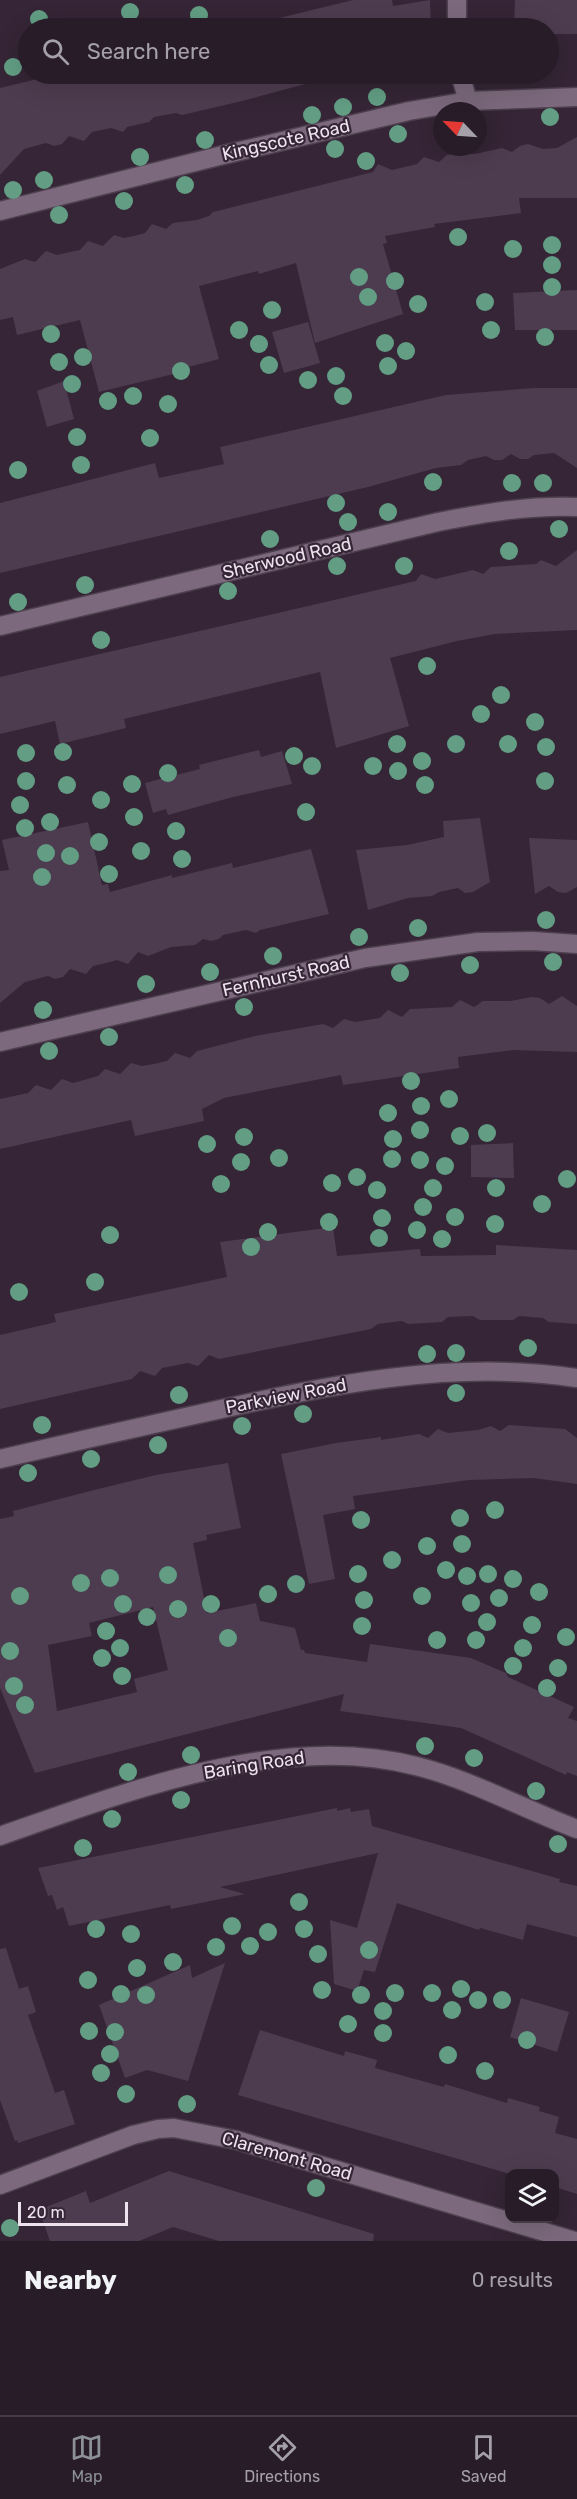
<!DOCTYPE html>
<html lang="en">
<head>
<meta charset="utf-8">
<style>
  :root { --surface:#281c28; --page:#302530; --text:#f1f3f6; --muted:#a5a1a8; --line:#443a45; --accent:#8c9099 }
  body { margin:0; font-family:Rubik,sans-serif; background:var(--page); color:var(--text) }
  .controls { position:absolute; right:18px; bottom:18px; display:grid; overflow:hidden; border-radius:12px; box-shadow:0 6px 24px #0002 }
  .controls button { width:54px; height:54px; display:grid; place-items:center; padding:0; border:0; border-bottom:2px solid var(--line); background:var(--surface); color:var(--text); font:30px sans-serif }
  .compass { position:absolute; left:433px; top:102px; width:54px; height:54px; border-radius:50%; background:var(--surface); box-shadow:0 6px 24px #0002; rotate:295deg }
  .scale { position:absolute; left:18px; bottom:15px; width:110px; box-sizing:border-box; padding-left:6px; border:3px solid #ede2ed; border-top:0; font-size:16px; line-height:21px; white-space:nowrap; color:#ede2ed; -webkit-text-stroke:4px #352536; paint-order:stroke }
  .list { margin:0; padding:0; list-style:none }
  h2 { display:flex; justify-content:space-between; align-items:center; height:78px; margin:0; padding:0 24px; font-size:26px }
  h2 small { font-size:20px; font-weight:400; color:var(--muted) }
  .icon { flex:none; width:33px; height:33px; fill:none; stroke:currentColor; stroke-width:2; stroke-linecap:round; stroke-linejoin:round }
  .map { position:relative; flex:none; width:577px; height:2241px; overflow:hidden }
  .search { position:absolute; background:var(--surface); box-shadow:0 6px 24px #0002; left:18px; right:18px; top:18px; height:66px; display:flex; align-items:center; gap:15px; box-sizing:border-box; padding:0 21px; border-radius:33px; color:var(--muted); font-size:22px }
  .sheet { height:174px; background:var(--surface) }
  nav { display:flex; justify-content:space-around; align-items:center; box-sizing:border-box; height:84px; border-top:2px solid var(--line); background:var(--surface); font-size:16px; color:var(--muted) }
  nav a { display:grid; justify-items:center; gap:3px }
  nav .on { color:var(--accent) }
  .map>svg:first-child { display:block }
  .building { fill:#4d3c4f; fill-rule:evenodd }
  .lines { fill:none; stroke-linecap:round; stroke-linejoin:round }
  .minor-casing { stroke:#4e404f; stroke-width:21 }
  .minor { stroke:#7c697d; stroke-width:18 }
  .tree { fill:#629d84 }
  .labels { text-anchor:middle; stroke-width:4.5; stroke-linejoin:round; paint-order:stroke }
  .street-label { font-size:18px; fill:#ede2ed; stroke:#352536 }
</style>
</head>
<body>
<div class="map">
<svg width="577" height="2241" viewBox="0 0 577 2241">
  <rect width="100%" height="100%" fill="#352536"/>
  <!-- building -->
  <g class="building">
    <path d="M353 0H392L393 6 430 0 431 28H239Z"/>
    <path d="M515 0H577V34H549V28H514Z"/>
    <path d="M58 74H333L328 78 242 101 182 115 176 113 154 117 149 122 127 127 123 132 111 128 92 132 84 141 69 136 62 144 54 146 46 143 24 149 0 175V88Z"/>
    <path d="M577 137V198H519L521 213 434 224 435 227 385 236 387 243 383 244 403 314 315 343 296 263 259 274 258 271 199 286 219 359 181 369 182 372 99 392 80 320 17 335 13 317 0 320V269L25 259 35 262 46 251 57 255 70 252 80 250 88 241 103 246 114 235 124 238 134 236 145 233 152 224 166 229 173 223 197 220 209 216 213 212 373 172 378 164 392 170 417 164 424 157 439 162 447 155 455 154H475L502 148 512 152 520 146 528 144 543 149 557 148Z"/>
    <path d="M577 290V330H515L513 293Z"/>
    <path d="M308 322 320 363 284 373 272 332Z"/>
    <path d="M64 381 74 419 47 427 37 391Z"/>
    <path d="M534 388H577V468L554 453 534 455 528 459H520L511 454 502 460H494L486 456 468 460 461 465 436 468 368 487 0 573V503L155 463 159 478 224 464 220 447 446 395Z"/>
    <path d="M577 550V630L495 634 457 641 390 658 409 726 336 748 320 672 124 719 126 728 60 744 55 721 0 734V677L416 581 421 574 435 579 473 570 483 574 491 567 536 564 541 560 556 566Z"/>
    <path d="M259 750 261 757 282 751 292 784 233 797 168 815 166 809 153 813 145 783 200 769 199 765Z"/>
    <path d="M480 818 490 882 473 892 465 893 458 888 439 892 432 896 408 898 368 910 356 850 407 845 444 837 443 821Z"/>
    <path d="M88 822 102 885 108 884 110 892 172 875V878L232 863 233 868 311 849 329 914 260 930 256 933 246 930 223 935 219 939 211 941 203 939 195 945 171 947 148 956 138 952 128 964 117 960 106 963 93 966 86 974 70 969 63 977 55 979 48 976 25 982 0 1003V871L9 870 2 840Z"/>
    <path d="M529 838 577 840V887L566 893 558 892 549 886 535 894Z"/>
    <path d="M562 996 577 1006V1052L513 1050 458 1057 459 1068 343 1085 341 1075 224 1098 202 1109 204 1121 135 1136 131 1120 0 1149V1099L28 1093 36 1085 51 1090 62 1079 73 1083 84 1080 98 1076 105 1069 120 1074 131 1063 142 1066 154 1064 167 1061 175 1053 190 1058 197 1051 255 1036 323 1024 333 1028 344 1019 355 1022 367 1020 380 1018 388 1010 402 1017 410 1009 452 1007 460 1000 474 1007 483 1001H511L531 997 540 998 549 1004Z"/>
    <path d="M513 1143 514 1178 471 1177V1145Z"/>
    <path d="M333 1227 337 1256 420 1249 421 1256 496 1255V1245L577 1250V1324L549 1322 543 1318 519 1316 513 1320H480L473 1316 448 1317 442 1322 408 1324 402 1321 378 1324 371 1329 219 1359 209 1355 198 1366 188 1363 162 1368 155 1376 140 1371 132 1379 0 1409V1335L56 1322 54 1314 227 1277 220 1242Z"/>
    <path d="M509 1425 565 1429 577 1438V1484L534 1478 469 1480 353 1496 355 1509 323 1515 335 1579 309 1584 281 1454 336 1443 381 1437V1440L419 1434 428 1438 438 1429 448 1433 478 1430 491 1426 500 1431Z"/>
    <path d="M228 1463 241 1528 206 1535 207 1540 193 1543 207 1613 256 1603 260 1621 295 1628 301 1650H304L305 1653 367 1662 370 1644 471 1658 506 1673 508 1677 574 1707 568 1718 577 1721V1776L567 1772 566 1775 461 1728 340 1711 344 1694 35 1773 0 1688V1519L14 1516 13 1511 94 1490 156 1475ZM153 1607 168 1670 134 1679 137 1692 57 1711 48 1645 92 1636 89 1623Z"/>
    <path d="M337 1808V1811L350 1808 351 1812 369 1809 372 1826 560 1879 559 1882 577 1886V1937L527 1924 523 1940 480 1928 479 1930 397 1903 375 1972 364 1970 357 1991 334 1984 330 1920 357 1928 378 1853 220 1887 245 1894 171 1909 170 1905 69 1926 63 1907 57 1910 52 1895 48 1896 38 1868Z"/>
    <path d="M6 1948 19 1989 28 1986 36 2012 28 2015 55 2093 64 2090 75 2124 18 2143 17 2140 15 2141 0 2100V1949Z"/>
    <path d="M225 1963 188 2081 147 2070 125 2078 99 2005 190 1965 192 1978Z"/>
    <path d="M521 1998 569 2012 557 2052 510 2037Z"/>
    <path d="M260 2030 344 2056 345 2051 377 2060 375 2068 444 2087 445 2084 507 2103 508 2098 540 2107 539 2111 559 2117 555 2133 577 2139V2194L555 2187V2174H510L238 2095Z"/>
    <path d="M169 2171 374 2234 373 2241H219L173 2227 139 2241H50L39 2210 86 2191 90 2203Z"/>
  </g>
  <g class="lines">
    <!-- minor casing -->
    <g class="minor-casing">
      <g id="minor">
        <path d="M457 0V28"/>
        <path d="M460 74 468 101"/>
        <path d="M0 211 223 155 409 111 468 101 577 97"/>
        <path d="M0 626 438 522C484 513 529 505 577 507"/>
        <path d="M0 1042 365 958 478 942 533 941 577 944"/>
        <path d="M0 1459C69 1443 139 1427 208 1412 330 1385 452 1359 577 1378"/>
        <path d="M0 1836C126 1792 282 1731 416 1766 472 1780 523 1809 577 1829"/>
        <path d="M0 2185 133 2135 158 2129 174 2128 236 2140 575 2241"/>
      </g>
    </g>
    <!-- minor -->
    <use href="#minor" class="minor"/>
  </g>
  <!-- trees -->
  <g class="tree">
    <circle cx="130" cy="12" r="9"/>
    <circle cx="199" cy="15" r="9"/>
    <circle cx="39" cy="19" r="9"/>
    <circle cx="13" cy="67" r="9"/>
    <circle cx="377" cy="97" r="9"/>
    <circle cx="343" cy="107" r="9"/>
    <circle cx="312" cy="115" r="9"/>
    <circle cx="550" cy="117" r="9"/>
    <circle cx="398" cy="134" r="9"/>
    <circle cx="205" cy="140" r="9"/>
    <circle cx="335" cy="149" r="9"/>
    <circle cx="140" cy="157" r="9"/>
    <circle cx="366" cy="161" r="9"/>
    <circle cx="44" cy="180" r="9"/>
    <circle cx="185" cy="185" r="9"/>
    <circle cx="13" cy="190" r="9"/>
    <circle cx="124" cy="201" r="9"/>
    <circle cx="59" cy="215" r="9"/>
    <circle cx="458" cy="237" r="9"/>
    <circle cx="552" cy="245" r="9"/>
    <circle cx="513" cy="249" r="9"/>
    <circle cx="552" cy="265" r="9"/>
    <circle cx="359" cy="277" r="9"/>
    <circle cx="395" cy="281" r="9"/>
    <circle cx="552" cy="287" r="9"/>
    <circle cx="368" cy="297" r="9"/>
    <circle cx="485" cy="302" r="9"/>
    <circle cx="418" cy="304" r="9"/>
    <circle cx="272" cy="310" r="9"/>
    <circle cx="239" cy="330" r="9"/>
    <circle cx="491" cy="330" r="9"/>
    <circle cx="51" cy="334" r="9"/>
    <circle cx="545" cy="337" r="9"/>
    <circle cx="385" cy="343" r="9"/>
    <circle cx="259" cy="344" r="9"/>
    <circle cx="406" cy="351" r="9"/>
    <circle cx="83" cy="357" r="9"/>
    <circle cx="59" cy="362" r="9"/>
    <circle cx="269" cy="365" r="9"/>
    <circle cx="388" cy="366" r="9"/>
    <circle cx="181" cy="371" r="9"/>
    <circle cx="336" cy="376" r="9"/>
    <circle cx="308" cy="380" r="9"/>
    <circle cx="72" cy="384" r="9"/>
    <circle cx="133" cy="396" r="9"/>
    <circle cx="343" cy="396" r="9"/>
    <circle cx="108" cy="401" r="9"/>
    <circle cx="168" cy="404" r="9"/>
    <circle cx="77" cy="437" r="9"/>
    <circle cx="150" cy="438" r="9"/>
    <circle cx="81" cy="465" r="9"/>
    <circle cx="18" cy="470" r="9"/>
    <circle cx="433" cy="482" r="9"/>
    <circle cx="512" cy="483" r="9"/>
    <circle cx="543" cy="483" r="9"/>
    <circle cx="336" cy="503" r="9"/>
    <circle cx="388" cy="512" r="9"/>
    <circle cx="348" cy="522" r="9"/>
    <circle cx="559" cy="529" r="9"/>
    <circle cx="270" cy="539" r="9"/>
    <circle cx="509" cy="551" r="9"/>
    <circle cx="337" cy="566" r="9"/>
    <circle cx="404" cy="566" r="9"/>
    <circle cx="85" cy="585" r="9"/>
    <circle cx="228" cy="591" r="9"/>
    <circle cx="18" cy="602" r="9"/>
    <circle cx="101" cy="640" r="9"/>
    <circle cx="427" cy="666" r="9"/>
    <circle cx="501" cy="695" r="9"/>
    <circle cx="481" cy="714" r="9"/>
    <circle cx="535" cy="722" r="9"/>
    <circle cx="397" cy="744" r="9"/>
    <circle cx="456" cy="744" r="9"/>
    <circle cx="508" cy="744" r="9"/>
    <circle cx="546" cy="747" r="9"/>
    <circle cx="63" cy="752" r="9"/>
    <circle cx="26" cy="753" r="9"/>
    <circle cx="294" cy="756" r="9"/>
    <circle cx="422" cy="761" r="9"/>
    <circle cx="312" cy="766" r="9"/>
    <circle cx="373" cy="766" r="9"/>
    <circle cx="398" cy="771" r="9"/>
    <circle cx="168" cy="773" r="9"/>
    <circle cx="26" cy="781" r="9"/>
    <circle cx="545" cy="781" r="9"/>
    <circle cx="132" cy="784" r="9"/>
    <circle cx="67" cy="785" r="9"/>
    <circle cx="425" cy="785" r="9"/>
    <circle cx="101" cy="800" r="9"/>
    <circle cx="20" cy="805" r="9"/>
    <circle cx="306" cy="812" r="9"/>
    <circle cx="134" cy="817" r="9"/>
    <circle cx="50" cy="822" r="9"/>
    <circle cx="25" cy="828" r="9"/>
    <circle cx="176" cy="831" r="9"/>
    <circle cx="99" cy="842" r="9"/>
    <circle cx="141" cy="851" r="9"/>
    <circle cx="46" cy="853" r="9"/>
    <circle cx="70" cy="856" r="9"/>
    <circle cx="182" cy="859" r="9"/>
    <circle cx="109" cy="874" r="9"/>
    <circle cx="42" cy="877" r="9"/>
    <circle cx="546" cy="920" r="9"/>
    <circle cx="418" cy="928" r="9"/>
    <circle cx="359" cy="937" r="9"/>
    <circle cx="273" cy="956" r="9"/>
    <circle cx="553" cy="962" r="9"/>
    <circle cx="470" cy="965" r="9"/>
    <circle cx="210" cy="972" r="9"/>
    <circle cx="400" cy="973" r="9"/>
    <circle cx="146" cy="984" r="9"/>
    <circle cx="244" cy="1007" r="9"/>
    <circle cx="43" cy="1010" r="9"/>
    <circle cx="109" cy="1037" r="9"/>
    <circle cx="49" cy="1051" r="9"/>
    <circle cx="411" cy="1081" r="9"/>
    <circle cx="449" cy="1099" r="9"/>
    <circle cx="421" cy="1106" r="9"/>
    <circle cx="388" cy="1113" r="9"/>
    <circle cx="420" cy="1130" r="9"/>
    <circle cx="487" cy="1133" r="9"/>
    <circle cx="460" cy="1136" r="9"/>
    <circle cx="244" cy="1137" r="9"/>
    <circle cx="393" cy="1139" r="9"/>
    <circle cx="207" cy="1144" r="9"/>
    <circle cx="279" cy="1158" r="9"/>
    <circle cx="392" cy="1159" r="9"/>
    <circle cx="420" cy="1160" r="9"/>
    <circle cx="241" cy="1162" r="9"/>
    <circle cx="445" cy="1166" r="9"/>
    <circle cx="357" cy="1177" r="9"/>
    <circle cx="567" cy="1179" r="9"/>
    <circle cx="332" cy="1183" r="9"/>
    <circle cx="221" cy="1184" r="9"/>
    <circle cx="433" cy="1188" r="9"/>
    <circle cx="496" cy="1188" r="9"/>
    <circle cx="377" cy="1190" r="9"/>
    <circle cx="542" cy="1204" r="9"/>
    <circle cx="423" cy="1207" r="9"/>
    <circle cx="455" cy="1217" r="9"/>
    <circle cx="382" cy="1218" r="9"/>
    <circle cx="329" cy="1222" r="9"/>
    <circle cx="495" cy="1224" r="9"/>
    <circle cx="417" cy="1230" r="9"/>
    <circle cx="268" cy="1232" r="9"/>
    <circle cx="110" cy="1235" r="9"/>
    <circle cx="379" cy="1238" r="9"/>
    <circle cx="442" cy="1239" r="9"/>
    <circle cx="251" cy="1247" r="9"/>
    <circle cx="95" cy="1282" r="9"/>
    <circle cx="19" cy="1292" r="9"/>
    <circle cx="528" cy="1348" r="9"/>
    <circle cx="456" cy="1353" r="9"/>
    <circle cx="427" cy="1354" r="9"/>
    <circle cx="456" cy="1393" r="9"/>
    <circle cx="179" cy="1395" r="9"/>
    <circle cx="303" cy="1414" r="9"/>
    <circle cx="42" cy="1425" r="9"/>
    <circle cx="242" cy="1426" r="9"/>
    <circle cx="158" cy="1445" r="9"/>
    <circle cx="91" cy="1459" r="9"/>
    <circle cx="28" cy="1473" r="9"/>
    <circle cx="495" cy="1510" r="9"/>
    <circle cx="460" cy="1518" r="9"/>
    <circle cx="361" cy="1520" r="9"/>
    <circle cx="462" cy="1544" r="9"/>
    <circle cx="427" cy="1546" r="9"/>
    <circle cx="392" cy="1560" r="9"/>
    <circle cx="446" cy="1570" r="9"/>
    <circle cx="358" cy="1574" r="9"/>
    <circle cx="488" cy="1574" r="9"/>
    <circle cx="168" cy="1575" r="9"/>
    <circle cx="467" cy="1576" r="9"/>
    <circle cx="110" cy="1578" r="9"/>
    <circle cx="513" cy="1579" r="9"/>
    <circle cx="81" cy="1583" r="9"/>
    <circle cx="296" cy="1584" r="9"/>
    <circle cx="539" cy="1592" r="9"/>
    <circle cx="268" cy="1594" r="9"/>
    <circle cx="20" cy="1596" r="9"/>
    <circle cx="422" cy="1596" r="9"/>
    <circle cx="499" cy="1598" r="9"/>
    <circle cx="364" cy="1600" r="9"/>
    <circle cx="471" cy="1603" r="9"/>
    <circle cx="123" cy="1604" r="9"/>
    <circle cx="211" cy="1604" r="9"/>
    <circle cx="178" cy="1609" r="9"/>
    <circle cx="147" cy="1617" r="9"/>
    <circle cx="487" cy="1622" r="9"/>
    <circle cx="532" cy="1625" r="9"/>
    <circle cx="362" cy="1626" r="9"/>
    <circle cx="106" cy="1631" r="9"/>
    <circle cx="566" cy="1637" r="9"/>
    <circle cx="228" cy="1638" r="9"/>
    <circle cx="437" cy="1640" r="9"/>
    <circle cx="476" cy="1640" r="9"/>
    <circle cx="120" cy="1648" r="9"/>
    <circle cx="523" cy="1648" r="9"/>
    <circle cx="10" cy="1651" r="9"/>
    <circle cx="102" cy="1658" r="9"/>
    <circle cx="513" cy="1666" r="9"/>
    <circle cx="558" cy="1668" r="9"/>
    <circle cx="122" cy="1676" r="9"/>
    <circle cx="14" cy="1686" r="9"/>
    <circle cx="547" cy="1688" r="9"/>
    <circle cx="25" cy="1705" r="9"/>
    <circle cx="425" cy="1746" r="9"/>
    <circle cx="191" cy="1755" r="9"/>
    <circle cx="474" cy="1758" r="9"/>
    <circle cx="128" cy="1772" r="9"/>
    <circle cx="536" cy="1791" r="9"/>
    <circle cx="181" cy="1800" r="9"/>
    <circle cx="112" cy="1819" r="9"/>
    <circle cx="558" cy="1844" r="9"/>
    <circle cx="83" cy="1848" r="9"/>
    <circle cx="299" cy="1902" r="9"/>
    <circle cx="232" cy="1926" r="9"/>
    <circle cx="96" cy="1929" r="9"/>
    <circle cx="304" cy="1929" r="9"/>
    <circle cx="268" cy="1932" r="9"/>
    <circle cx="131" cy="1934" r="9"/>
    <circle cx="250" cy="1946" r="9"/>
    <circle cx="216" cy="1947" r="9"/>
    <circle cx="369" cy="1950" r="9"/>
    <circle cx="318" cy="1954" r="9"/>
    <circle cx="173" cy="1962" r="9"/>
    <circle cx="137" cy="1968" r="9"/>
    <circle cx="88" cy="1980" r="9"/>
    <circle cx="461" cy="1989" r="9"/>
    <circle cx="322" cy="1990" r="9"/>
    <circle cx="395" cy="1993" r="9"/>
    <circle cx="432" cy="1993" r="9"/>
    <circle cx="121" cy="1994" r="9"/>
    <circle cx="146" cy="1995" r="9"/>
    <circle cx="361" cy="1995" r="9"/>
    <circle cx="478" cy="2000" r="9"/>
    <circle cx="502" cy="2000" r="9"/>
    <circle cx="452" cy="2010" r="9"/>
    <circle cx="383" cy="2011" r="9"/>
    <circle cx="348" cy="2024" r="9"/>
    <circle cx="89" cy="2031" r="9"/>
    <circle cx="115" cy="2032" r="9"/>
    <circle cx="383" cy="2033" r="9"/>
    <circle cx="527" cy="2040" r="9"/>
    <circle cx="110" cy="2054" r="9"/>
    <circle cx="448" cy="2055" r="9"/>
    <circle cx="485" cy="2071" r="9"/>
    <circle cx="101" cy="2073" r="9"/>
    <circle cx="126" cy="2094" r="9"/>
    <circle cx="187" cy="2104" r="9"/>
    <circle cx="316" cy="2188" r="9"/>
    <circle cx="10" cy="2228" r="9"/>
  </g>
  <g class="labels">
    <!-- street labels -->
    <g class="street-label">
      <text transform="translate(286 140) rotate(-13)" y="6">Kingscote Road</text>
      <text transform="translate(287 558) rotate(-13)" y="6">Sherwood Road</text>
      <text transform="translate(286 976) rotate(-13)" y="6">Fernhurst Road</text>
      <text transform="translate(286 1396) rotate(-11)" y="6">Parkview Road</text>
      <text transform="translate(254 1765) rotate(-9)" y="6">Baring Road</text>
      <text transform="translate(287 2156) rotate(16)" y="6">Claremont Road</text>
    </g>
  </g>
</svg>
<div class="controls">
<button><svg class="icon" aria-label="layers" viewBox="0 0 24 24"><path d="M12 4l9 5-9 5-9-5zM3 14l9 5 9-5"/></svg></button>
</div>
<svg class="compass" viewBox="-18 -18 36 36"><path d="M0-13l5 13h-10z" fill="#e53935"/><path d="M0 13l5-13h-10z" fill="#a5a1a8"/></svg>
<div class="scale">20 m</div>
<div class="search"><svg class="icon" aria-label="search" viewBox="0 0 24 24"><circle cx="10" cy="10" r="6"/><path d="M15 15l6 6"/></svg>Search here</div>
</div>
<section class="sheet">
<h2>Nearby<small>0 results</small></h2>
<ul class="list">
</ul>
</section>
<nav>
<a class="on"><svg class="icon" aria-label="map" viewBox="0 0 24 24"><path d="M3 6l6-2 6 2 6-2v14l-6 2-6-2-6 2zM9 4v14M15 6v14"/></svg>Map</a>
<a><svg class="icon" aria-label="directions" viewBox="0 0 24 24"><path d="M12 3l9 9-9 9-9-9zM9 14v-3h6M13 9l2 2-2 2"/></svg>Directions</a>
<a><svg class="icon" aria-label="saved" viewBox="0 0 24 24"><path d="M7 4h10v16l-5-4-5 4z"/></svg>Saved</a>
</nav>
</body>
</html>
